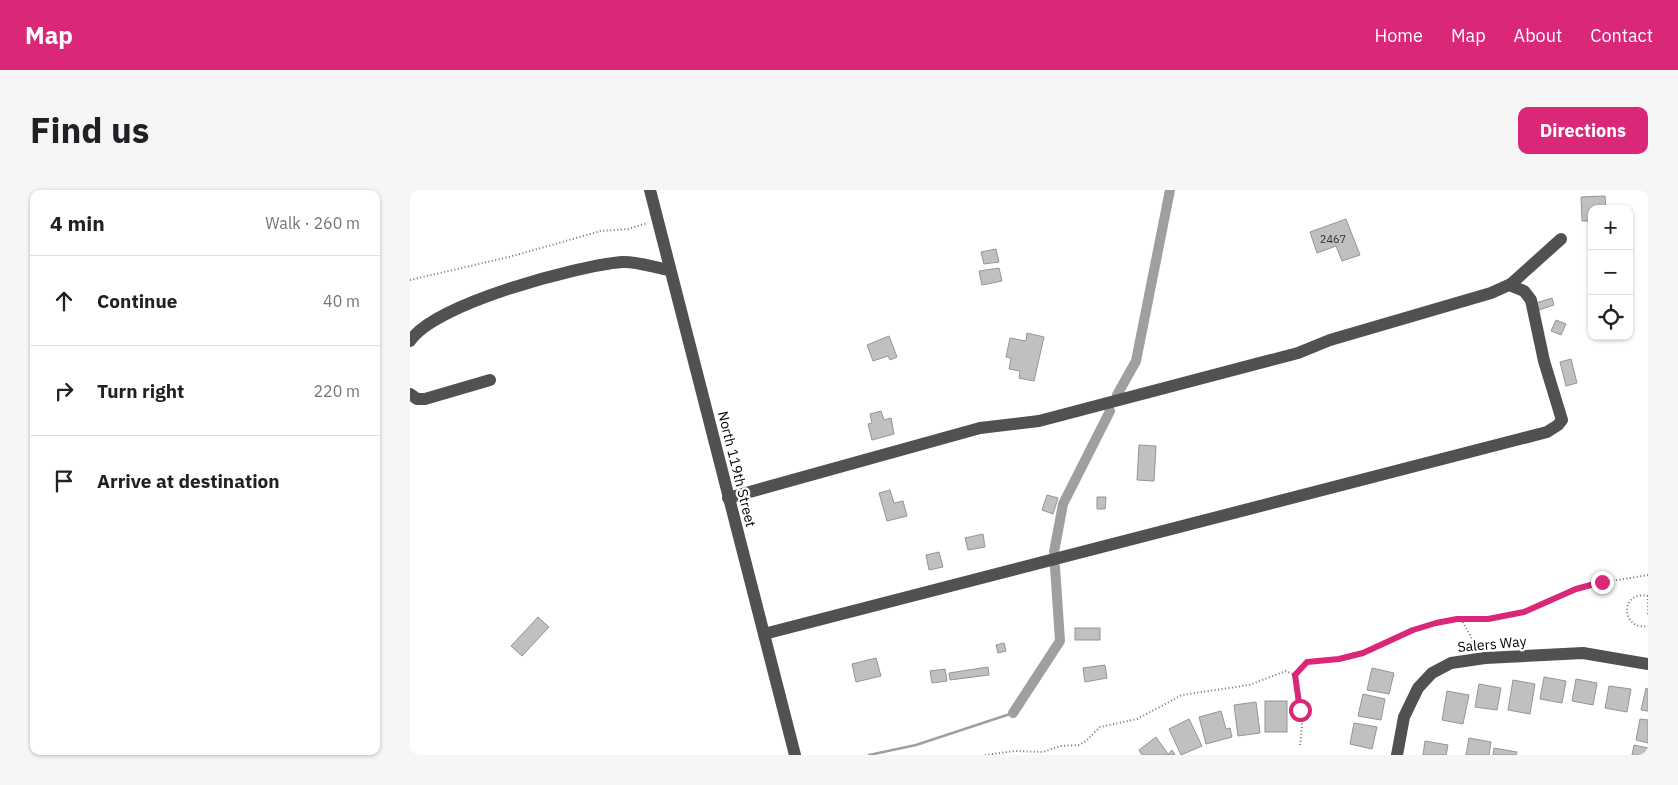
<!DOCTYPE html>
<html lang="en">
<head>
<meta charset="utf-8">
<style>
  :root { --surface:#fff; --page:#f6f6f6; --text:#202124; --muted:#757577; --line:#e0e0e0; --accent:#db2777 }
  body { margin:0; font-family:"IBM Plex Sans",sans-serif; background:var(--page); color:var(--text) }
  .controls { position:absolute; right:15px; top:15px; display:grid; overflow:hidden; border-radius:10px; box-shadow:0 1px 4px #0004 }
  .controls button { width:45px; height:45px; display:grid; place-items:center; padding:0; border:0; border-bottom:1px solid var(--line); background:var(--surface); color:var(--text); font:25px sans-serif }
  .stop { position:absolute; width:15px; height:15px; margin:-11px; border:4px solid #db2777; border-radius:50%; background:#fff }
  .stop.end { background:#db2777; border-color:#fff; box-shadow:0 1px 5px #0008 }
  .list { margin:0; padding:0; list-style:none }
  h2 { display:flex; justify-content:space-between; align-items:center; height:65px; margin:0; padding:0 20px; font-size:21px }
  h2 small { font-size:16px; font-weight:400; color:var(--muted) }
  .list li { display:grid; grid-template-columns:32px 1fr auto; gap:15px; align-items:center; box-sizing:border-box; height:90px; padding:0 20px; border-top:1px solid var(--line) }
  .list b { display:block; font-size:19px; white-space:nowrap }
  .list em { font-size:16px; font-style:normal; color:var(--muted) }
  .icon { flex:none; width:28px; height:28px; fill:none; stroke:currentColor; stroke-width:2; stroke-linecap:round; stroke-linejoin:round }
  .map { position:relative; flex:none; width:1238px; height:565px; overflow:hidden; border-radius:10px }
  header { display:flex; align-items:center; gap:30px; box-sizing:border-box; height:70px; padding:0 25px; background:var(--accent); color:#fff }
  header strong { font-size:24px }
  nav { display:flex; gap:28px; margin-inline-start:auto; font-size:18px }
  .intro { display:flex; align-items:center; justify-content:space-between; box-sizing:border-box; height:120px; padding:0 30px }
  h1 { margin:0; font-size:35px }
  .button { padding:12px 22px; border-radius:10px; background:var(--accent); color:#fff; font-size:18px; font-weight:700 }
  main { display:flex; gap:30px; padding:0 30px }
  aside { flex:1; background:var(--surface); border-radius:10px; box-shadow:0 1px 4px #0004 }
  .map>svg:first-child { display:block }
  .lines { fill:none; stroke-linecap:round; stroke-linejoin:round }
  .stream { stroke:#9f9f9f; stroke-width:2.5 }
  .canal { stroke:#9f9f9f; stroke-width:10 }
  .building { fill:#c0c0c0; stroke:#959595 }
  .path { stroke:#737373; stroke-width:2; stroke-dasharray:1 2.5; stroke-linecap:butt }
  .minor { stroke:#515151; stroke-width:12 }
  .route { stroke:#db2777; stroke-width:6 }
  .labels { text-anchor:middle; stroke-width:4.5; stroke-linejoin:round; paint-order:stroke }
  .number-label { font-size:11px; fill:#303030 }
  .street-label { font-size:14px; fill:#000; stroke:#fff }
</style>
</head>
<body>
<header>
<strong>Map</strong>
<nav><a>Home</a><a>Map</a><a>About</a><a>Contact</a></nav>
</header>
<div class="intro"><h1>Find us</h1><a class="button">Directions</a></div>
<main>
<aside>
<h2>4 min<small>Walk · 260 m</small></h2>
<ul class="list">
<li><svg class="icon" aria-label="ahead" viewBox="0 0 24 24"><path d="M12 20V5M6 11l6-6 6 6"/></svg><div><b>Continue</b></div><em>40 m</em></li>
<li><svg class="icon" aria-label="right" viewBox="0 0 24 24"><path d="M7 20v-9h11M14 6l5 5-5 5"/></svg><div><b>Turn right</b></div><em>220 m</em></li>
<li><svg class="icon" aria-label="arrive" viewBox="0 0 24 24"><path d="M6 21V4h12l-3 4 3 4H6"/></svg><div><b>Arrive at destination</b></div></li>
</ul>
</aside>
<div class="map">
<svg width="1238" height="565" viewBox="0 0 1238 565">
  <rect width="100%" height="100%" fill="#fff"/>
  <g class="lines">
    <!-- stream -->
    <path class="stream" d="M459 565 506 555 603 523"/>
    <!-- canal -->
    <g class="canal">
      <path d="M707 205 726 171 760 0"/>
      <path d="M644 362 653 314 700 221"/>
      <path d="M603 523 650 451 645 377"/>
    </g>
  </g>
  <!-- building -->
  <g class="building">
    <path d="M1195 6 1196 19H1182V31H1172L1171 7Z"/>
    <path d="M936 29 950 65 932 71 926 56 907 63 900 42Z"/>
    <path d="M586 59 589 72 574 74 571 62Z"/>
    <path d="M589 78 592 91 572 95 569 81Z"/>
    <path d="M1142 108 1144 115 1129 120 1126 113Z"/>
    <path d="M1146 130 1156 134 1151 145 1141 141Z"/>
    <path d="M617 143 634 147 624 191 609 188 610 181 599 179 601 168 596 167 600 148 616 151Z"/>
    <path d="M479 146 487 167 480 170 478 166 463 171 457 155Z"/>
    <path d="M1161 169 1167 193 1156 196 1150 172Z"/>
    <path d="M471 221 474 230 481 228 484 244 462 250 458 234 462 233 460 224Z"/>
    <path d="M729 255 746 256 744 291 727 290Z"/>
    <path d="M480 300 484 313 493 311 497 326 477 331 469 303Z"/>
    <path d="M637 305 648 308 643 324 632 320Z"/>
    <path d="M687 307H696L695 319H687Z"/>
    <path d="M573 344 575 357 558 360 555 348Z"/>
    <path d="M529 362 533 377 519 380 516 365Z"/>
    <path d="M128 427 139 437 112 466 101 456Z"/>
    <rect x="665" y="438" width="25" height="12"/>
    <path d="M594 453 596 461 588 463 586 455Z"/>
    <path d="M466 468 471 486 446 492 442 474Z"/>
    <path d="M695 475 697 488 675 492 673 478Z"/>
    <path d="M578 477 579 485 540 490 539 483Z"/>
    <path d="M962 478 984 483 979 504 957 500Z"/>
    <path d="M535 479 537 491 522 493 520 481Z"/>
    <path d="M1134 487 1156 491 1152 513 1130 509Z"/>
    <path d="M1166 489 1187 493 1183 515 1162 511Z"/>
    <path d="M1103 490 1125 494 1120 524 1098 520Z"/>
    <path d="M1069 494 1091 498 1087 520 1065 517Z"/>
    <path d="M1199 496 1221 499 1217 522 1195 518Z"/>
    <path d="M1236 498 1238 499V521L1231 520Z"/>
    <path d="M1037 501 1059 505 1053 534 1032 530Z"/>
    <path d="M953 504 975 509 971 530 948 526Z"/>
    <rect x="855" y="511" width="22" height="31"/>
    <path d="M846 512 850 543 828 546 824 515Z"/>
    <path d="M811 521 816 539 820 538 822 547 796 554 789 527Z"/>
    <path d="M779 529 792 556 771 565 759 539Z"/>
    <path d="M1230 529 1238 530V553L1226 550Z"/>
    <path d="M944 533 967 537 962 559 940 554Z"/>
    <path d="M746 547 758 564 762 560 765 565H732L729 560Z"/>
    <path d="M1059 548 1081 552 1079 565H1056Z"/>
    <path d="M1015 551 1038 555 1036 565H1013Z"/>
    <path d="M1224 555 1238 558V565H1222Z"/>
    <path d="M1084 558 1107 562 1106 565H1083Z"/>
  </g>
  <g class="lines">
    <!-- path -->
    <g class="path">
      <path d="M0 90 99 67 191 41 218 39 238 33"/>
      <path d="M1238 406C1209 400 1211 441 1238 436"/>
      <path d="M1238 409V426"/>
      <path d="M1051 429 1061 447 1063 458"/>
      <path d="M886 484 897 472 929 469 953 463 1003 440 1026 433 1047 429 1068 430 1102 425 1123 419 1152 404 1177 395 1238 385"/>
      <path d="M575 565 605 561 633 562 650 556 669 555 676 551 690 537 727 529 772 505 839 495 876 481 885 485 892 536 890 555"/>
    </g>
    <!-- minor -->
    <g class="minor">
      <path d="M240 0 385 565"/>
      <path d="M0 151C24 114 166 76 212 72 227 71 245 78 260 80"/>
      <path d="M0 204 7 209H15L80 190"/>
      <path d="M318 308 570 238 629 231 888 163 920 150 1081 103 1101 94 1151 49"/>
      <path d="M354 444 1137 242 1148 235 1152 230 1134 171 1121 110 1114 101 1099 95"/>
      <path d="M987 565 994 527 1008 498 1022 483 1041 473 1075 468 1173 463 1238 474"/>
    </g>
  </g>
  <g class="lines">
    <!-- route -->
    <path class="route" d="M890 520 885 485 897 472 929 469 953 463 1003 440 1026 433 1047 429H1078L1114 422 1166 399 1192 392"/>
  </g>
  <g class="labels">
    <!-- number labels -->
    <g class="number-label">
      <text x="923" y="53">2467</text>
    </g>
    <!-- street labels -->
    <g class="street-label">
      <text transform="translate(327 279) rotate(76)" y="5">North 119th Street</text>
      <text transform="translate(1082 454) rotate(-5)" y="5">Salers Way</text>
    </g>
  </g>
</svg>
<div class="controls">
<button>+</button>
<button>−</button>
<button><svg class="icon" aria-label="locate" viewBox="0 0 24 24"><circle cx="12" cy="12" r="6"/><path d="M12 2v4M12 18v4M2 12h4M18 12h4"/></svg></button>
</div>
<div class="stop" style="left:890px;top:520px"></div>
<div class="stop end" style="left:1192px;top:392px"></div>
</div>
</main>
</body>
</html>
